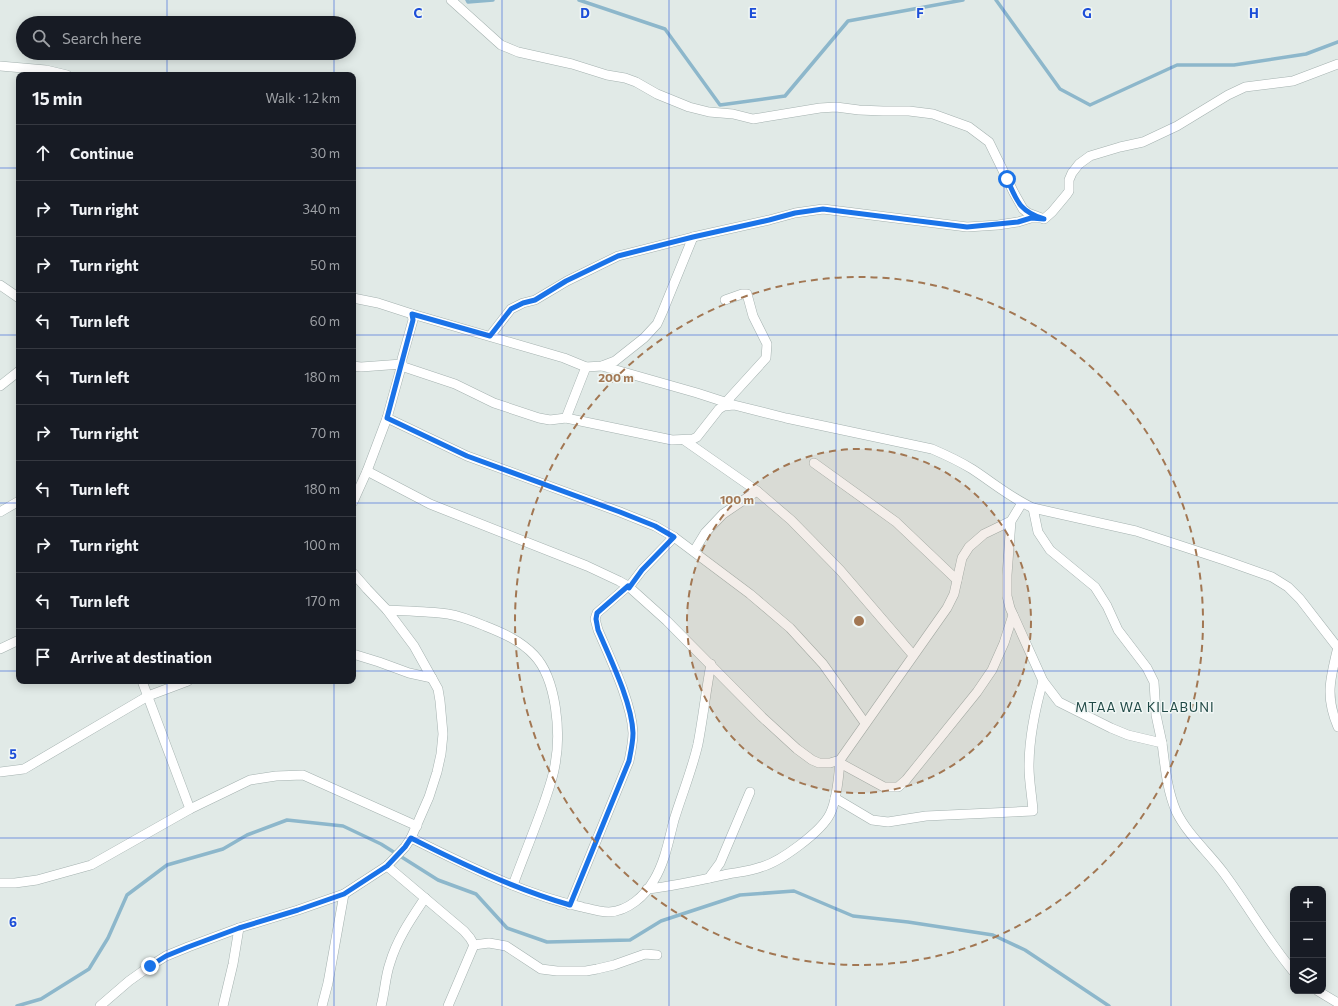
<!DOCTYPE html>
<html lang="en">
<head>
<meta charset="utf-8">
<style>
  :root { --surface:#171b24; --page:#242831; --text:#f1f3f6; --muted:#9ea1a6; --line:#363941 }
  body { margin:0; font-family:Commissioner,sans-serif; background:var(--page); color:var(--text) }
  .controls { position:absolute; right:12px; bottom:12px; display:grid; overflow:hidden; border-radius:8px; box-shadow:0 2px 10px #0003 }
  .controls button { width:36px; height:36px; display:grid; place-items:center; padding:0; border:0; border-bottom:1px solid var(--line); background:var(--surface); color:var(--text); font:20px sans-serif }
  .stop { position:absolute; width:12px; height:12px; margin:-9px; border:3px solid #1a73e8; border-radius:50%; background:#fff }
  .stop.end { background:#1a73e8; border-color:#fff; box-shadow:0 1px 4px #0008 }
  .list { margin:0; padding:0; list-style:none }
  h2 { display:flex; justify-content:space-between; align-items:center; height:52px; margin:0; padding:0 16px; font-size:17px }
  h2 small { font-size:13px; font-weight:400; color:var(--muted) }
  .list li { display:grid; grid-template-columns:26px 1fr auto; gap:12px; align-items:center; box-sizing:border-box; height:56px; padding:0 16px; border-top:1px solid var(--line) }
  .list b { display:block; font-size:15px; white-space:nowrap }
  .list em { font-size:13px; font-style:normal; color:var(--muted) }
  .icon { flex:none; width:22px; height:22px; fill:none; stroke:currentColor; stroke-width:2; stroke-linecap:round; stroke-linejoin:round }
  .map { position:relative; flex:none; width:1338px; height:1006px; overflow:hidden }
  .search { position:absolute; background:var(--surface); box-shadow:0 2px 10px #0003; left:16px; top:16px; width:340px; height:44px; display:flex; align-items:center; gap:10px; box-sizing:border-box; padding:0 14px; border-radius:22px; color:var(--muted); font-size:15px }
  .panel { position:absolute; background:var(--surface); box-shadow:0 2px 10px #0003; left:16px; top:72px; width:340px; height:612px; border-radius:8px }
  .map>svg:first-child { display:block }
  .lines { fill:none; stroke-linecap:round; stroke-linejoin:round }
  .stream { stroke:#8db7cb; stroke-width:3.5 }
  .minor-casing { stroke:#a4b1af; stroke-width:10 }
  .minor { stroke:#fff; stroke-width:9 }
  .route { stroke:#1a73e8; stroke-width:5 }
  .grid { fill:none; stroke:#1d4ed8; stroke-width:1; stroke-opacity:0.55 }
  .ring { fill:none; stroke:#a27753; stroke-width:2; stroke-dasharray:7 5 }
  .labels { text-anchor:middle; stroke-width:3; stroke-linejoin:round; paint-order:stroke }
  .quarter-label { font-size:13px; letter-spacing:1px; fill:#204946; stroke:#f1f7f5 }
  .grid-label { font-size:13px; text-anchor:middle; font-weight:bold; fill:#1d4ed8; stroke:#f1f7f5; stroke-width:3; stroke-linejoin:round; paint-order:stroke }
  .centre { fill:#a27753; stroke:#f1f7f5; stroke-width:2 }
  .ring-label { font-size:12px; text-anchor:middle; font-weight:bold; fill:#a27753; stroke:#f1f7f5; stroke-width:3; stroke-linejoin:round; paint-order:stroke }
</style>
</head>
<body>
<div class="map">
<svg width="1338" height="1006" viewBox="0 0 1338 1006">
  <rect width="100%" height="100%" fill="#e1eae7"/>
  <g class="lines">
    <!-- stream -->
    <g class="stream">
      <path d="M467 0 468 2 493 0"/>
      <path d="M579 0 665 29 720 105 785 96 848 21 963 0"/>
      <path d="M996 0 1060 89 1090 105 1177 65H1234L1306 54 1338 42"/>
      <path d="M17 1006 41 999 89 969 108 938 127 895 167 865 223 849 247 835 287 820 343 826 381 844 438 880 476 894 507 928 547 942 630 940 661 921 740 895 794 891 853 916 908 922 993 935 1025 950 1109 1006"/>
    </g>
    <!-- minor casing -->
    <g class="minor-casing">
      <g id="minor">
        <path d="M451 0 501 45 518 52 572 64 607 75 625 78 636 82 657 94 689 107 709 112 733 114 753 119 820 108 836 107 859 110 883 111H909L933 114 969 127 989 142 1014 193 1023 209 1028 213 1044 219 1052 212 1067 194 1069 191V180L1072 173 1079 164 1090 156 1120 147 1143 142 1177 126 1228 95 1245 87 1293 81 1338 64"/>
        <path d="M0 66 46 70 67 75"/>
        <path d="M0 285 19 298"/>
        <path d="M353 298 378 303 412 314 413 320 402 359V364L404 367 455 384 494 403 539 418 550 420 566 418 672 440 693 439 697 437 719 409 724 406 734 405 786 418 932 449C946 455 959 461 972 469 992 482 1011 498 1033 508L1136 531 1224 560 1272 577 1288 587 1300 599 1338 648"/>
        <path d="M725 300 742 294H747L753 316 767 344 766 358 726 402"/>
        <path d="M412 314 564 358 586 367 602 366 615 361 644 338 657 324 662 313 693 237"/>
        <path d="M490 336 511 309 523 303 535 300 567 281 618 256 693 237 769 220 795 213 823 209 967 227 998 225 1018 222 1031 218H1039"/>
        <path d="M353 366 361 367 402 364 387 418 367 471 353 502"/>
        <path d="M602 366 697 393 731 404"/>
        <path d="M0 386 19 371"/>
        <path d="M387 418 467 456 620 512 655 526 674 537 750 594 790 628 823 664 865 723"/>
        <path d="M566 418 586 367"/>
        <path d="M684 440 757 491 791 520 840 570 913 655"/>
        <path d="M814 463 896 522 957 580"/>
        <path d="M367 471 430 504 587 566 619 581 628 586 667 621 762 717 797 749 812 760 819 763H830L840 760 947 608 954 594 962 558 969 547 984 534 1011 521"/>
        <path d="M1022 503 1011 521 1007 575V596L1010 608 1043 681 1059 702 1111 728 1128 735 1162 743C1165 766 1167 790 1176 811 1187 834 1208 852 1223 872 1247 904 1267 940 1293 971"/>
        <path d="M1033 508 1038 532 1050 550 1095 587 1107 606 1118 630 1147 668 1154 682 1156 715 1162 743"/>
        <path d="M0 512 19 501"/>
        <path d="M694 551 705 533 723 514 757 491"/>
        <path d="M629 587 642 570 674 537"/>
        <path d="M387 610C407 611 428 611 448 614 461 616 473 621 485 626 503 633 521 641 534 655 557 679 561 734 555 765 553 778 548 791 544 803 534 831 523 858 513 885"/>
        <path d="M1338 647C1330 679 1325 697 1338 727"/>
        <path d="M0 649 19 640"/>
        <path d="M353 654 379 662 409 673 432 678"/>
        <path d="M142 681 190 809"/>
        <path d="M840 763 884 787H898L906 780 977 692 992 670 1004 643 1013 615"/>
        <path d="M0 772 24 769 148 696 188 681"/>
        <path d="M835 798 872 820 888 822 926 816 1033 811C1032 796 1029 781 1029 767 1029 737 1035 709 1043 681"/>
        <path d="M411 838C464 864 524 895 582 907 590 909 600 912 609 912 628 911 645 896 654 880 665 862 669 839 674 820 682 794 692 770 698 744 703 718 706 690 711 664"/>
        <path d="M387 866 464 931 470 938 474 945 448 1006"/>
        <path d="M709 878 720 863 750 792"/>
        <path d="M0 883H15L37 880 91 865 190 809 250 780 276 776 303 775 417 826"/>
        <path d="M647 889C675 886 701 880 728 874 739 872 751 871 761 867 780 862 821 832 830 814 836 802 839 775 840 760"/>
        <path d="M570 905 629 761C631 751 633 742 633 733 632 703 610 658 598 630L595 619 597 613 628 586"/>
        <path d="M474 945 489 943 506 946 541 969 557 971H586L597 969 614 965 645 954 657 955"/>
        <path d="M1318 991 1338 1003"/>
        <path d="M100 1006 129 981 150 966 166 956 188 947 239 928 298 910 344 894 387 866 405 847 411 838 429 797 437 772 441 754 443 734 440 701 438 689 414 646 387 610 367 589 353 573"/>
        <path d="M223 1006 233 964 239 928"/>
        <path d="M322 1006 328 983 344 894"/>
        <path d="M381 1006C385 992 385 977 390 963 397 939 411 919 425 898"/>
      </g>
    </g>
    <!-- minor -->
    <use href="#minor" class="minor"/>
  </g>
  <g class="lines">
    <!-- route -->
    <path class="route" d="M150 966 166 956 188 947 239 928 298 910 344 894 387 866 405 847 411 838C462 864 515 889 570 905L629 761C631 751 633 742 633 733 632 703 610 658 598 630L596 619 597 613 628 586 629 588 642 570 674 537 655 526 620 512 467 456 387 418 413 320 412 314 490 336 511 309 523 303 535 300 566 281 618 256 693 237 769 220 795 213 823 209 967 227 1018 222 1031 218 1044 219C1019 211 1017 201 1007 179"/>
  </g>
  <!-- grid -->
  <path class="grid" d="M167 0V23M334 0V23M502 0V1006M669 0V1006M836 0V1006M1004 0V1006M1171 0V1006M167 53V75M334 53V75M0 168H19M353 168H1338M0 335H19M353 335H1338M0 503H19M353 503H1338M0 671H19M353 671H1338M167 681V1006M334 681V1006M0 838H1338"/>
  <!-- distance rings -->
  <circle cx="859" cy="621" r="172" fill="#a27753" fill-opacity=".12"/>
  <g class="ring">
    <circle cx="859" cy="621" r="172"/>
    <circle cx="859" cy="621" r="344"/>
  </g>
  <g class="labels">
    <!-- quarter labels -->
    <g class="quarter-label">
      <text x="1145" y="712">MTAA WA KILABUNI</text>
    </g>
  </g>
  <g class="grid-label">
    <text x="418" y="18">C</text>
    <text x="585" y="18">D</text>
    <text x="753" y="18">E</text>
    <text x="920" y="18">F</text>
    <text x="1087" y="18">G</text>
    <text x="1254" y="18">H</text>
    <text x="13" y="759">5</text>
    <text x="13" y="927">6</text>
  </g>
  <circle cx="859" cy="621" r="6" class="centre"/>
  <g class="ring-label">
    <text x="616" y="382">200 m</text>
    <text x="737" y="504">100 m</text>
  </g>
</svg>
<div class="controls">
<button>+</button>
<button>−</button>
<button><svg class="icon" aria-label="layers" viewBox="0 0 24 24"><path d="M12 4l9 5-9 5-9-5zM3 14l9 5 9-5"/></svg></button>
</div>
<div class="stop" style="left:1007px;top:179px"></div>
<div class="stop end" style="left:150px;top:966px"></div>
<div class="search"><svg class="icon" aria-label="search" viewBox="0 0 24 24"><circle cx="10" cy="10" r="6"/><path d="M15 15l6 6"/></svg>Search here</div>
<section class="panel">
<h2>15 min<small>Walk · 1.2 km</small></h2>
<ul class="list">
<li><svg class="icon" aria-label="ahead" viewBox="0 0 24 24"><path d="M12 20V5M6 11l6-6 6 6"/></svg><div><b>Continue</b></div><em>30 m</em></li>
<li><svg class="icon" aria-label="right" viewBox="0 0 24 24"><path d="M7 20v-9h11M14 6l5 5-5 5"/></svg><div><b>Turn right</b></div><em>340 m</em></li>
<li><svg class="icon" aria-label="right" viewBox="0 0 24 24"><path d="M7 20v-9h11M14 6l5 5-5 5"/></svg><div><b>Turn right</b></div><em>50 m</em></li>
<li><svg class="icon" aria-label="left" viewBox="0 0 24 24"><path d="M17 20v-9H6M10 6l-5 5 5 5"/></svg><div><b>Turn left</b></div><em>60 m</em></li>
<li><svg class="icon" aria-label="left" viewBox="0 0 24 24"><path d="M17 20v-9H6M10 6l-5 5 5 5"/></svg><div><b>Turn left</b></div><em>180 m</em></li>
<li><svg class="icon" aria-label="right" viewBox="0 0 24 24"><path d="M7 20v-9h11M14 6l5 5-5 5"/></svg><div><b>Turn right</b></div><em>70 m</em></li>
<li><svg class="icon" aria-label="left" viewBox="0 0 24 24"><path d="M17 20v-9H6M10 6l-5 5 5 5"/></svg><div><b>Turn left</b></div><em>180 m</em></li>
<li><svg class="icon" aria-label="right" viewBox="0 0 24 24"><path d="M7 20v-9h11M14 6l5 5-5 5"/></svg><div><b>Turn right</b></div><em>100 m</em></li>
<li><svg class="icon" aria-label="left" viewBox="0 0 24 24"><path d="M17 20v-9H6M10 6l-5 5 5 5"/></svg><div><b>Turn left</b></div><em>170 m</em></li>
<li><svg class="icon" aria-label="arrive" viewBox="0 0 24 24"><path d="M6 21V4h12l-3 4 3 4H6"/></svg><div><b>Arrive at destination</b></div></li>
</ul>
</section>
</div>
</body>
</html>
